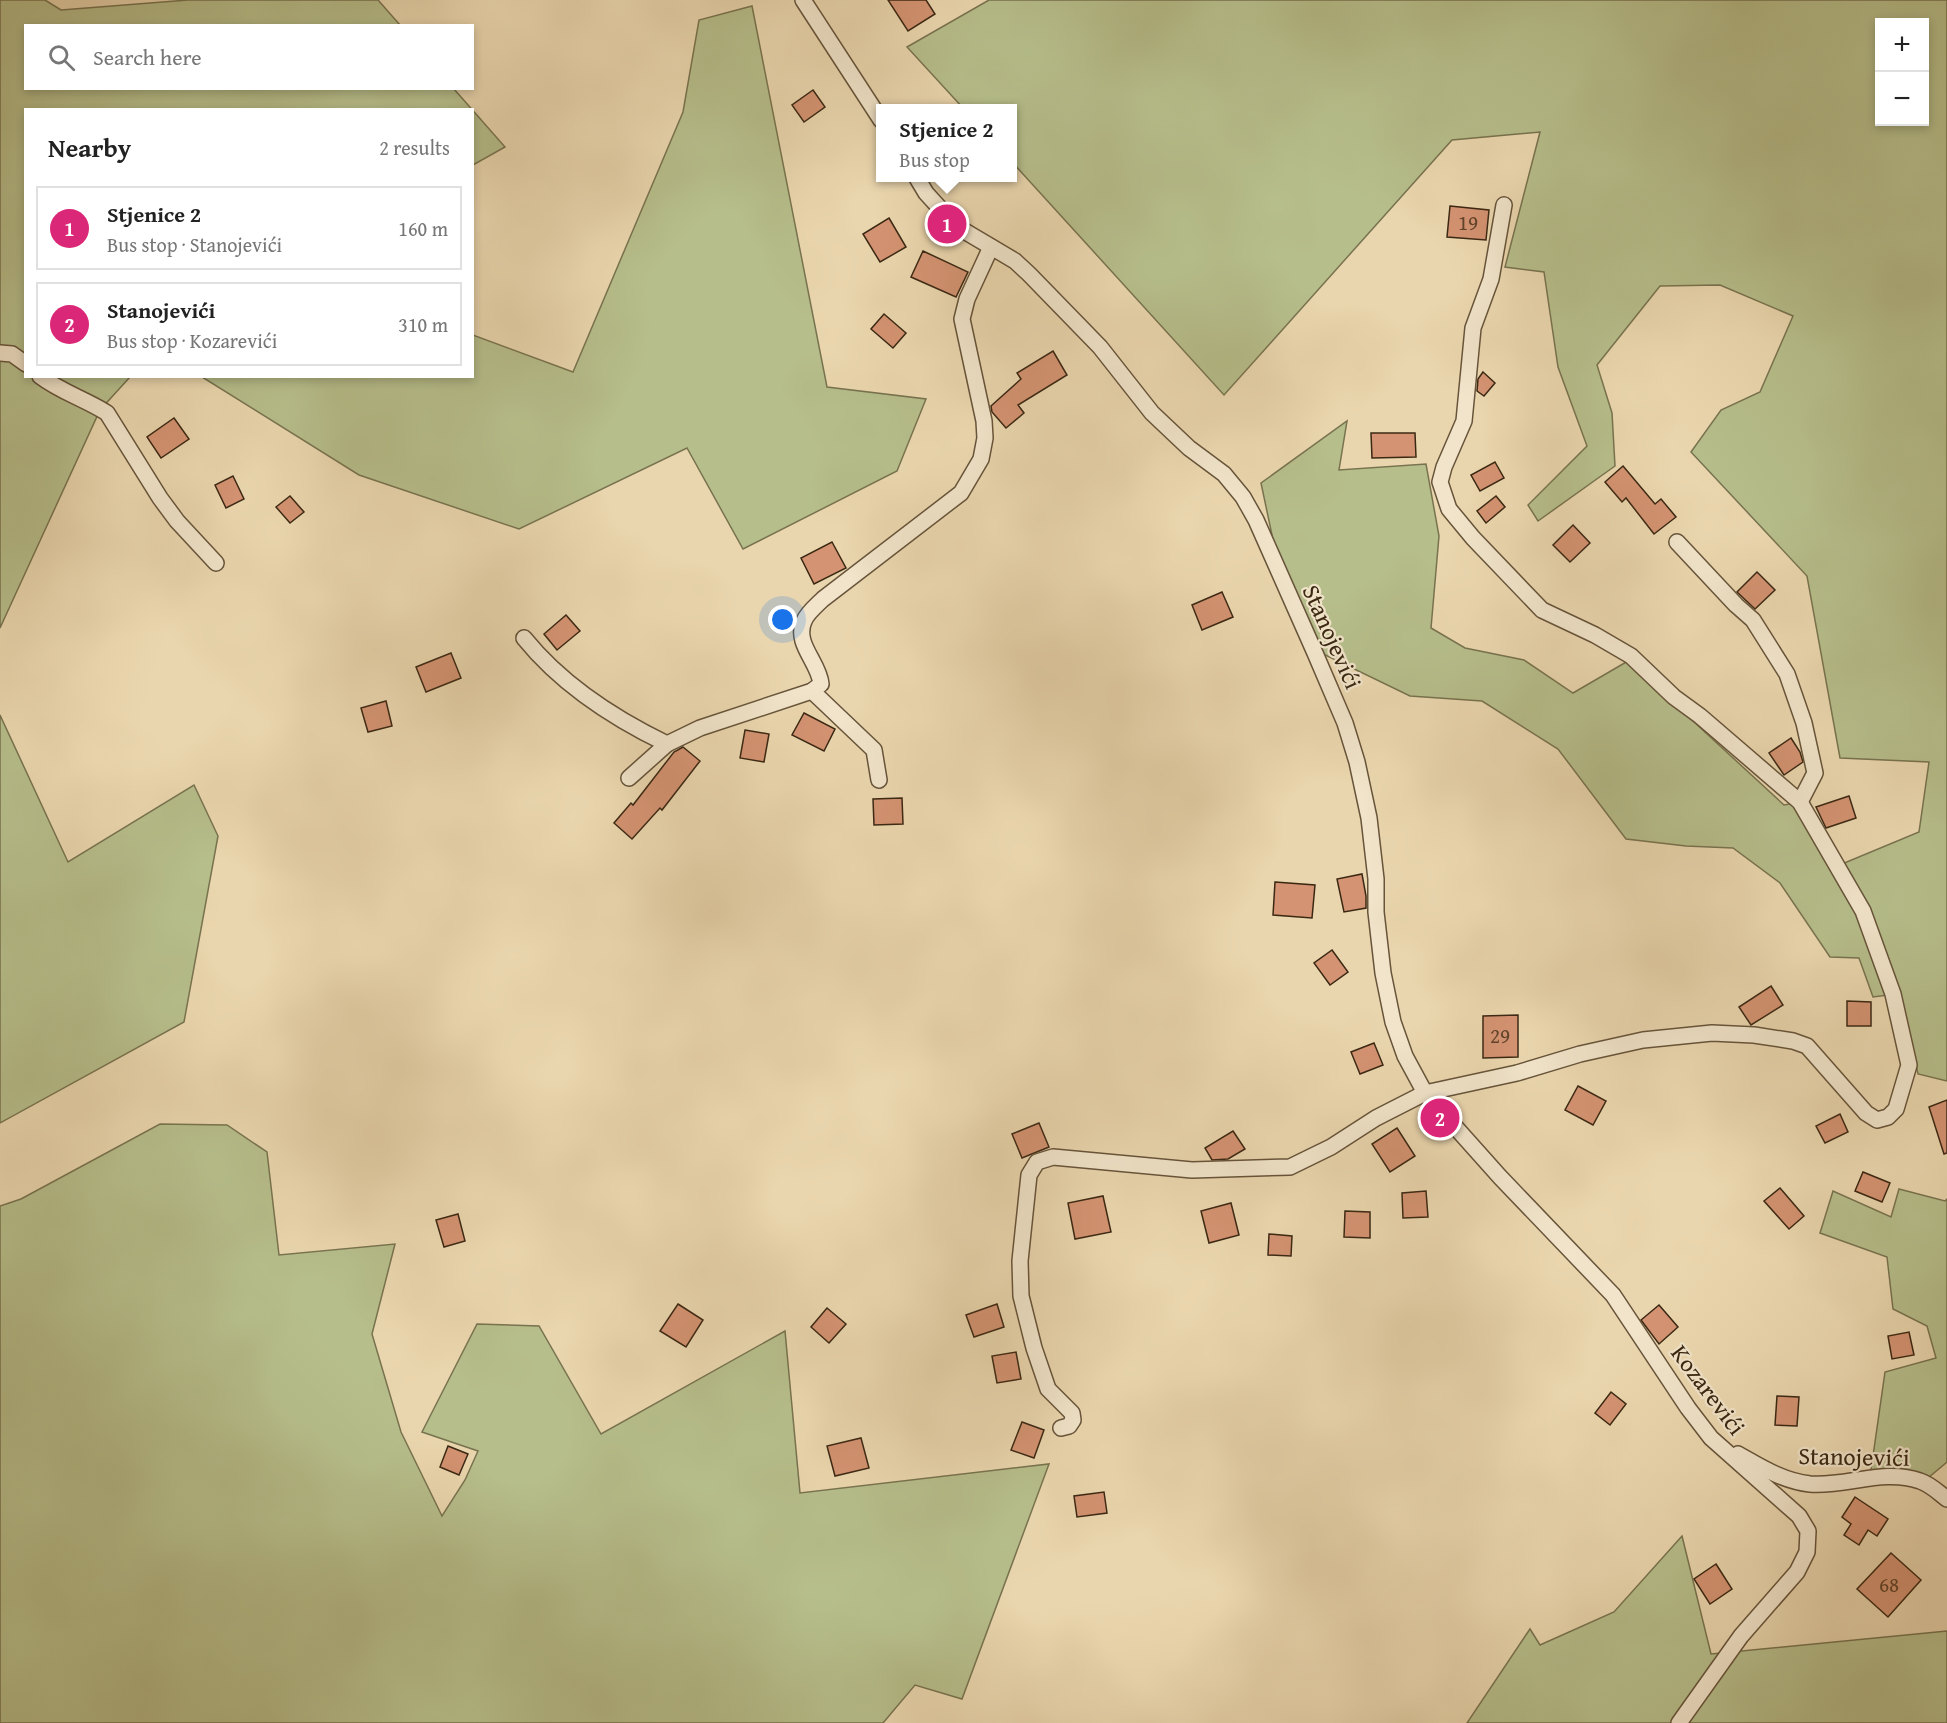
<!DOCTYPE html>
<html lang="en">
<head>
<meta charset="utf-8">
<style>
  :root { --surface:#fff; --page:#f6f6f6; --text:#222; --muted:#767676; --line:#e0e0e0; --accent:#db2777 }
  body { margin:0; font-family:"Gentium Book Plus",serif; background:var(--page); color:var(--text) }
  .controls { position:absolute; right:18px; top:18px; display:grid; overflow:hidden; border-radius:0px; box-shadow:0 3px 9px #0003 }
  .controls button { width:54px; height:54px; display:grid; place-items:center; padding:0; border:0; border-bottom:2px solid var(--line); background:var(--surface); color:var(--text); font:30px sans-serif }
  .you { position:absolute; left:783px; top:620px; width:21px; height:21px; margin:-15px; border:4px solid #fff; border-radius:50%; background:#1a73e8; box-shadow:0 0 0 9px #1a73e833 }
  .badge { display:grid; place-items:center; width:39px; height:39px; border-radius:50%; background:var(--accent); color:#fff; font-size:20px; font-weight:700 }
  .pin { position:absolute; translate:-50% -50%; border:3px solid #fff; box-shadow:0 2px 6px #0006 }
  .popup { position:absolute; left:876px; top:104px; width:141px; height:78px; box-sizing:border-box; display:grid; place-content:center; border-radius:0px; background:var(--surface); filter:drop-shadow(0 2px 4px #0005); font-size:20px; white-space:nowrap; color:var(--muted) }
  .popup b { font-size:22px; color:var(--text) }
  .popup::after { content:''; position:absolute; left:50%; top:100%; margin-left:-12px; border:12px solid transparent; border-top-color:var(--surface) }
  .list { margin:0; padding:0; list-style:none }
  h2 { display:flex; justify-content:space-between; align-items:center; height:78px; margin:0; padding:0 24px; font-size:26px }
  h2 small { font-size:20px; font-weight:400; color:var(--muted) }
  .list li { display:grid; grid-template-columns:39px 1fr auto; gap:18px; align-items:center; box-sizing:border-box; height:84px; margin:0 12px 12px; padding:0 12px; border:2px solid var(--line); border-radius:0px }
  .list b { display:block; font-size:22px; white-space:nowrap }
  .list p { margin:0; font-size:20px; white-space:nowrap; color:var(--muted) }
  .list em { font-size:20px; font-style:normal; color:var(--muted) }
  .icon { flex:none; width:33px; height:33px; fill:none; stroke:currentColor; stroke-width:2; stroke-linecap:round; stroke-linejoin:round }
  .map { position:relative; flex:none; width:1947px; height:1723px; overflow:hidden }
  .search { position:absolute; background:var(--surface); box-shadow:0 3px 9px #0003; left:24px; top:24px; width:450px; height:66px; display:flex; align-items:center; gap:15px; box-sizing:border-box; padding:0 21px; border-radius:0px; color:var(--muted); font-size:22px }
  .panel { position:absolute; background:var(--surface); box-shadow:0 3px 9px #0003; left:24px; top:108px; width:450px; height:270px; border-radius:0px }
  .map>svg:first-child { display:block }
  .green { fill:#b6be8b; stroke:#78734f; stroke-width:1.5; fill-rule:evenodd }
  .building { fill:#d49372; stroke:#3b2813; stroke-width:1.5 }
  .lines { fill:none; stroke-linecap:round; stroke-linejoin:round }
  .street-casing { stroke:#67543a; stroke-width:18 }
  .street { stroke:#f1e4ca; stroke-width:15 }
  .labels { text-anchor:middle; stroke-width:4.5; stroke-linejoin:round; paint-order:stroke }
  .number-label { font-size:21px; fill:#61432b }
  .street-label { font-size:24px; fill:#3b2813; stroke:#f1e4ca }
</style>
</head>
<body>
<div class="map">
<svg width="1947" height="1723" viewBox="0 0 1947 1723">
  <rect width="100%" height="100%" fill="#ead6ae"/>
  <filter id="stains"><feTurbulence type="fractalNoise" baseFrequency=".00333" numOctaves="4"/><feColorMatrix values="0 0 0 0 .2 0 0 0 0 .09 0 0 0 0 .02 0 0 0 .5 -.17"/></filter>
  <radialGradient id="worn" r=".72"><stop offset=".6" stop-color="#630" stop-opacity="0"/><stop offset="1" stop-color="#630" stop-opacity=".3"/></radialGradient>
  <!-- green -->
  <g class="green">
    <path d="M0 0H45L61 10 188 0H378L400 25 26 26V88L454 89 505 147 473 165 472 110H26V376L130 377 100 410 0 628Z"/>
    <path d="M989 0H1947V1081L1918 1074 1908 1030 1896 994 1873 997 1859 958 1830 957 1780 883 1733 848 1686 846 1626 839 1558 749 1482 701 1410 696 1319 652 1276 554 1261 483 1347 421 1339 470 1426 464 1439 536 1431 628 1465 648 1524 660 1573 693 1628 661 1784 805 1800 802 1830 869 1919 832 1929 762 1840 758 1807 576 1691 452 1721 410 1760 392 1793 316 1720 285 1660 286 1597 365 1612 413 1615 466 1538 521 1528 505 1587 446 1558 367 1544 272 1505 267 1540 132 1452 140 1224 395 1013 163V109L963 108 907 47ZM1880 22H1924V122H1880Z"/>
    <path d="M752 6 827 387 926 399 897 471 743 549 687 448 519 529 359 475 202 377 472 376 473 335 573 372 683 112 699 20Z"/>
    <path d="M0 715 68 862 194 785 218 836 184 1022 0 1123Z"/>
    <path d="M160 1124 227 1125 267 1152 279 1255 395 1244 372 1334 401 1432 442 1516 465 1480 478 1451 422 1432 477 1324 539 1326 601 1434 785 1331 800 1493 1049 1464 962 1699 915 1685 883 1723H0V1206L21 1199Z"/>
    <path d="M1899 1189 1945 1201 1947 1199V1462L1928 1478 1899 1472 1871 1470 1885 1372 1936 1358 1927 1326 1893 1309 1887 1257 1820 1233 1833 1191 1891 1217Z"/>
    <path d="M1682 1536 1711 1654 1947 1631V1723H1467L1530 1629 1540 1645 1614 1612Z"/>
  </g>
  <!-- building -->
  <g class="building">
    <path d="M888 0H926L935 14 908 31Z"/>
    <path d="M813 90 825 107 804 122 792 105Z"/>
    <path d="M1450 206 1489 210 1486 240 1447 237Z"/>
    <path d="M889 218 906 247 880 262 863 234Z"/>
    <path d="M923 251 968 272 956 297 911 277Z"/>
    <path d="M884 314 906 333 893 348 871 329Z"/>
    <path d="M1053 351 1067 375 1018 405 1024 413 1006 428 992 412 991 406 1021 379 1017 373Z"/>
    <path d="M1483 372 1495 383 1484 396 1477 391 1478 379Z"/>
    <path d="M174 418 189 439 161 458 147 437Z"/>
    <path d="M1371 433H1415L1416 457 1372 458Z"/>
    <path d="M1495 462 1504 478 1480 491 1471 475Z"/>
    <path d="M1623 466 1655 504 1661 499 1676 517 1654 534 1626 498 1622 502 1605 482Z"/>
    <path d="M233 476 244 499 226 508 215 485Z"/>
    <path d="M290 496 304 512 290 523 276 507Z"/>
    <path d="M1496 496 1505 507 1486 523 1477 511Z"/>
    <path d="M1573 525 1590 543 1570 562 1553 545Z"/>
    <path d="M832 542 846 568 814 584 801 558Z"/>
    <path d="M1757 572 1775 590 1755 609 1737 592Z"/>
    <path d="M1222 592 1233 617 1202 630 1192 605Z"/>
    <path d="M566 615 580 631 557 650 544 634Z"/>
    <path d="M451 653 461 678 426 692 416 667Z"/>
    <path d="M386 701 392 726 368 732 361 708Z"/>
    <path d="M804 713 835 729 824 751 792 735Z"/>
    <path d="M745 730 769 734 764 762 740 758Z"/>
    <path d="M1791 738 1800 752 1803 762 1784 775 1769 753Z"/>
    <path d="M683 747 700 761 662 810 660 808 632 839 614 823 631 803 633 805 674 752Z"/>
    <path d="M1849 796 1856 818 1826 828 1816 807Z"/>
    <path d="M902 798 903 824 874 825 873 799Z"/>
    <path d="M1362 874 1366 896V908L1344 912 1337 879Z"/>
    <path d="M1275 882 1315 885 1312 918 1273 915Z"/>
    <path d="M1332 950 1348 972 1330 985 1314 963Z"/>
    <path d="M1771 986 1783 1005 1751 1025 1739 1007Z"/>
    <path d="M1847 1001 1871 1002V1026H1847Z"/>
    <path d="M1518 1015V1057L1483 1058V1016Z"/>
    <path d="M1374 1043 1383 1065 1360 1074 1351 1052Z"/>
    <path d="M1578 1086 1606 1101 1593 1125 1565 1110Z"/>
    <path d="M1947 1100V1153L1944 1154 1929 1107Z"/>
    <path d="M1840 1114 1848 1132 1825 1143 1816 1126Z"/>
    <path d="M1039 1123 1049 1147 1022 1158 1012 1134Z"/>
    <path d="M1397 1128 1415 1156 1390 1172 1372 1144Z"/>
    <path d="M1233 1131 1245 1149 1228 1159 1212 1160 1205 1148Z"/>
    <path d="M1863 1172 1890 1183 1882 1202 1855 1191Z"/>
    <path d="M1780 1188 1804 1216 1789 1229 1764 1201Z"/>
    <path d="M1426 1191 1428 1217 1403 1218 1402 1193Z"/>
    <path d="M1103 1196 1111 1232 1075 1239 1068 1203Z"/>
    <path d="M1231 1203 1239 1235 1209 1243 1201 1211Z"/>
    <path d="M1345 1211 1370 1212V1238L1344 1237Z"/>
    <path d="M458 1214 465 1241 444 1247 436 1220Z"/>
    <path d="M1269 1234 1292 1236 1291 1256 1268 1255Z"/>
    <path d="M678 1304 703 1320 686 1347 660 1331Z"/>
    <path d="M997 1304 1004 1327 974 1337 966 1315Z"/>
    <path d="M1659 1305 1678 1327 1659 1344 1641 1320Z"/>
    <path d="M827 1308 846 1324 829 1343 811 1327Z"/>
    <path d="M1909 1332 1914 1355 1892 1359 1888 1336Z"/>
    <path d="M1016 1352 1021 1379 997 1383 992 1356Z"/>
    <path d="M1611 1392 1626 1404 1610 1425 1595 1413Z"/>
    <path d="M1777 1396 1799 1397 1797 1426 1775 1425Z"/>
    <path d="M1022 1422 1044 1430 1034 1458 1011 1450Z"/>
    <path d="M861 1438 869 1468 835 1476 827 1446Z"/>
    <path d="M448 1446 468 1454 459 1475 440 1467Z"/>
    <path d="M1104 1492 1107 1513 1077 1517 1074 1496Z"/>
    <path d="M1855 1497 1888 1519 1877 1536 1868 1530 1859 1545 1844 1535 1851 1524 1842 1517Z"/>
    <path d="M1891 1553 1921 1580 1888 1617 1857 1589Z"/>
    <path d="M1716 1564 1732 1589 1710 1604 1694 1579Z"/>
  </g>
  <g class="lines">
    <!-- street casing -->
    <g class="street-casing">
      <g id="street">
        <path d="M803 0 881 120"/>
        <path d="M917 178 926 193 956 226 1015 261 1029 274 1100 347 1152 413 1189 448 1224 474 1243 497 1256 520 1315 653 1345 723 1357 762 1369 818 1376 879V912L1383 973 1393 1022 1405 1056 1425 1093 1500 1177 1613 1295 1688 1408 1711 1438 1799 1516 1808 1531 1807 1552 1797 1572 1741 1636 1679 1723"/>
        <path d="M0 353 12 354 26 364"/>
        <path d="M40 376C61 392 85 399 107 413L160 498 177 521 216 563"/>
        <path d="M1677 542 1736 605 1753 620 1787 674 1804 723 1815 773 1800 802"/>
        <path d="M524 638C562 685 613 718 667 744"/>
        <path d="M812 691 874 750 879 780"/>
        <path d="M629 778 667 744 700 728 812 691 821 684C819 662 794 644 804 621 807 613 817 605 823 599L961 493 981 459 985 438 984 421 962 319 967 299 991 247"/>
        <path d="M1061 1428 1069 1426 1073 1420 1072 1413 1048 1389 1034 1348 1021 1296 1020 1261 1029 1175 1037 1162 1053 1157 1192 1170 1290 1167 1331 1147 1376 1118 1425 1093 1517 1073 1580 1054 1643 1040 1712 1033 1754 1035 1793 1041 1807 1046 1866 1113 1877 1120 1888 1117 1896 1109 1909 1065 1893 994 1863 911 1800 802 1700 716 1674 697 1631 656 1595 635 1542 610 1473 538 1449 509 1440 482 1444 467 1464 421 1473 328 1491 279 1504 205"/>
        <path d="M1738 1454C1761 1467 1783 1481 1810 1484 1847 1487 1883 1468 1920 1481 1930 1484 1939 1493 1947 1499"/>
      </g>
    </g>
    <!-- street -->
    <use href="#street" class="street"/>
  </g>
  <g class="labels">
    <!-- number labels -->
    <g class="number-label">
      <text x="1468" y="230">19</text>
      <text x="1500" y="1043">29</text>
      <text x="1889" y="1592">68</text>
    </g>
    <!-- street labels -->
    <g class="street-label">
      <text transform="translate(1332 637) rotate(66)" y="8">Stanojevići</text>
      <text transform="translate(1708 1390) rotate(53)" y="8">Kozarevići</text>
      <text transform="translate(1854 1457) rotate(1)" y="8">Stanojevići</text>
    </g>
  </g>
  <rect width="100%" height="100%" filter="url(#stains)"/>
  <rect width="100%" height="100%" fill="url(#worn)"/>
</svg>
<div class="controls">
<button>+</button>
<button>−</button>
</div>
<div class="you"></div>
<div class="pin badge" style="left:947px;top:224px">1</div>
<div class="popup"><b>Stjenice 2</b>Bus stop</div>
<div class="pin badge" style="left:1440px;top:1118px">2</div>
<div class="search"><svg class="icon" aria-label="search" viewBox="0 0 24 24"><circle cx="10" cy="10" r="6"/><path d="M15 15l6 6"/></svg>Search here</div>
<section class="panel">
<h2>Nearby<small>2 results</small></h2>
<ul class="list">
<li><span class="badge">1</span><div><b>Stjenice 2</b><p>Bus stop · Stanojevići</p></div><em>160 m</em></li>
<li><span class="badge">2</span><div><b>Stanojevići</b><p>Bus stop · Kozarevići</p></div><em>310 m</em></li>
</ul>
</section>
</div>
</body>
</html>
